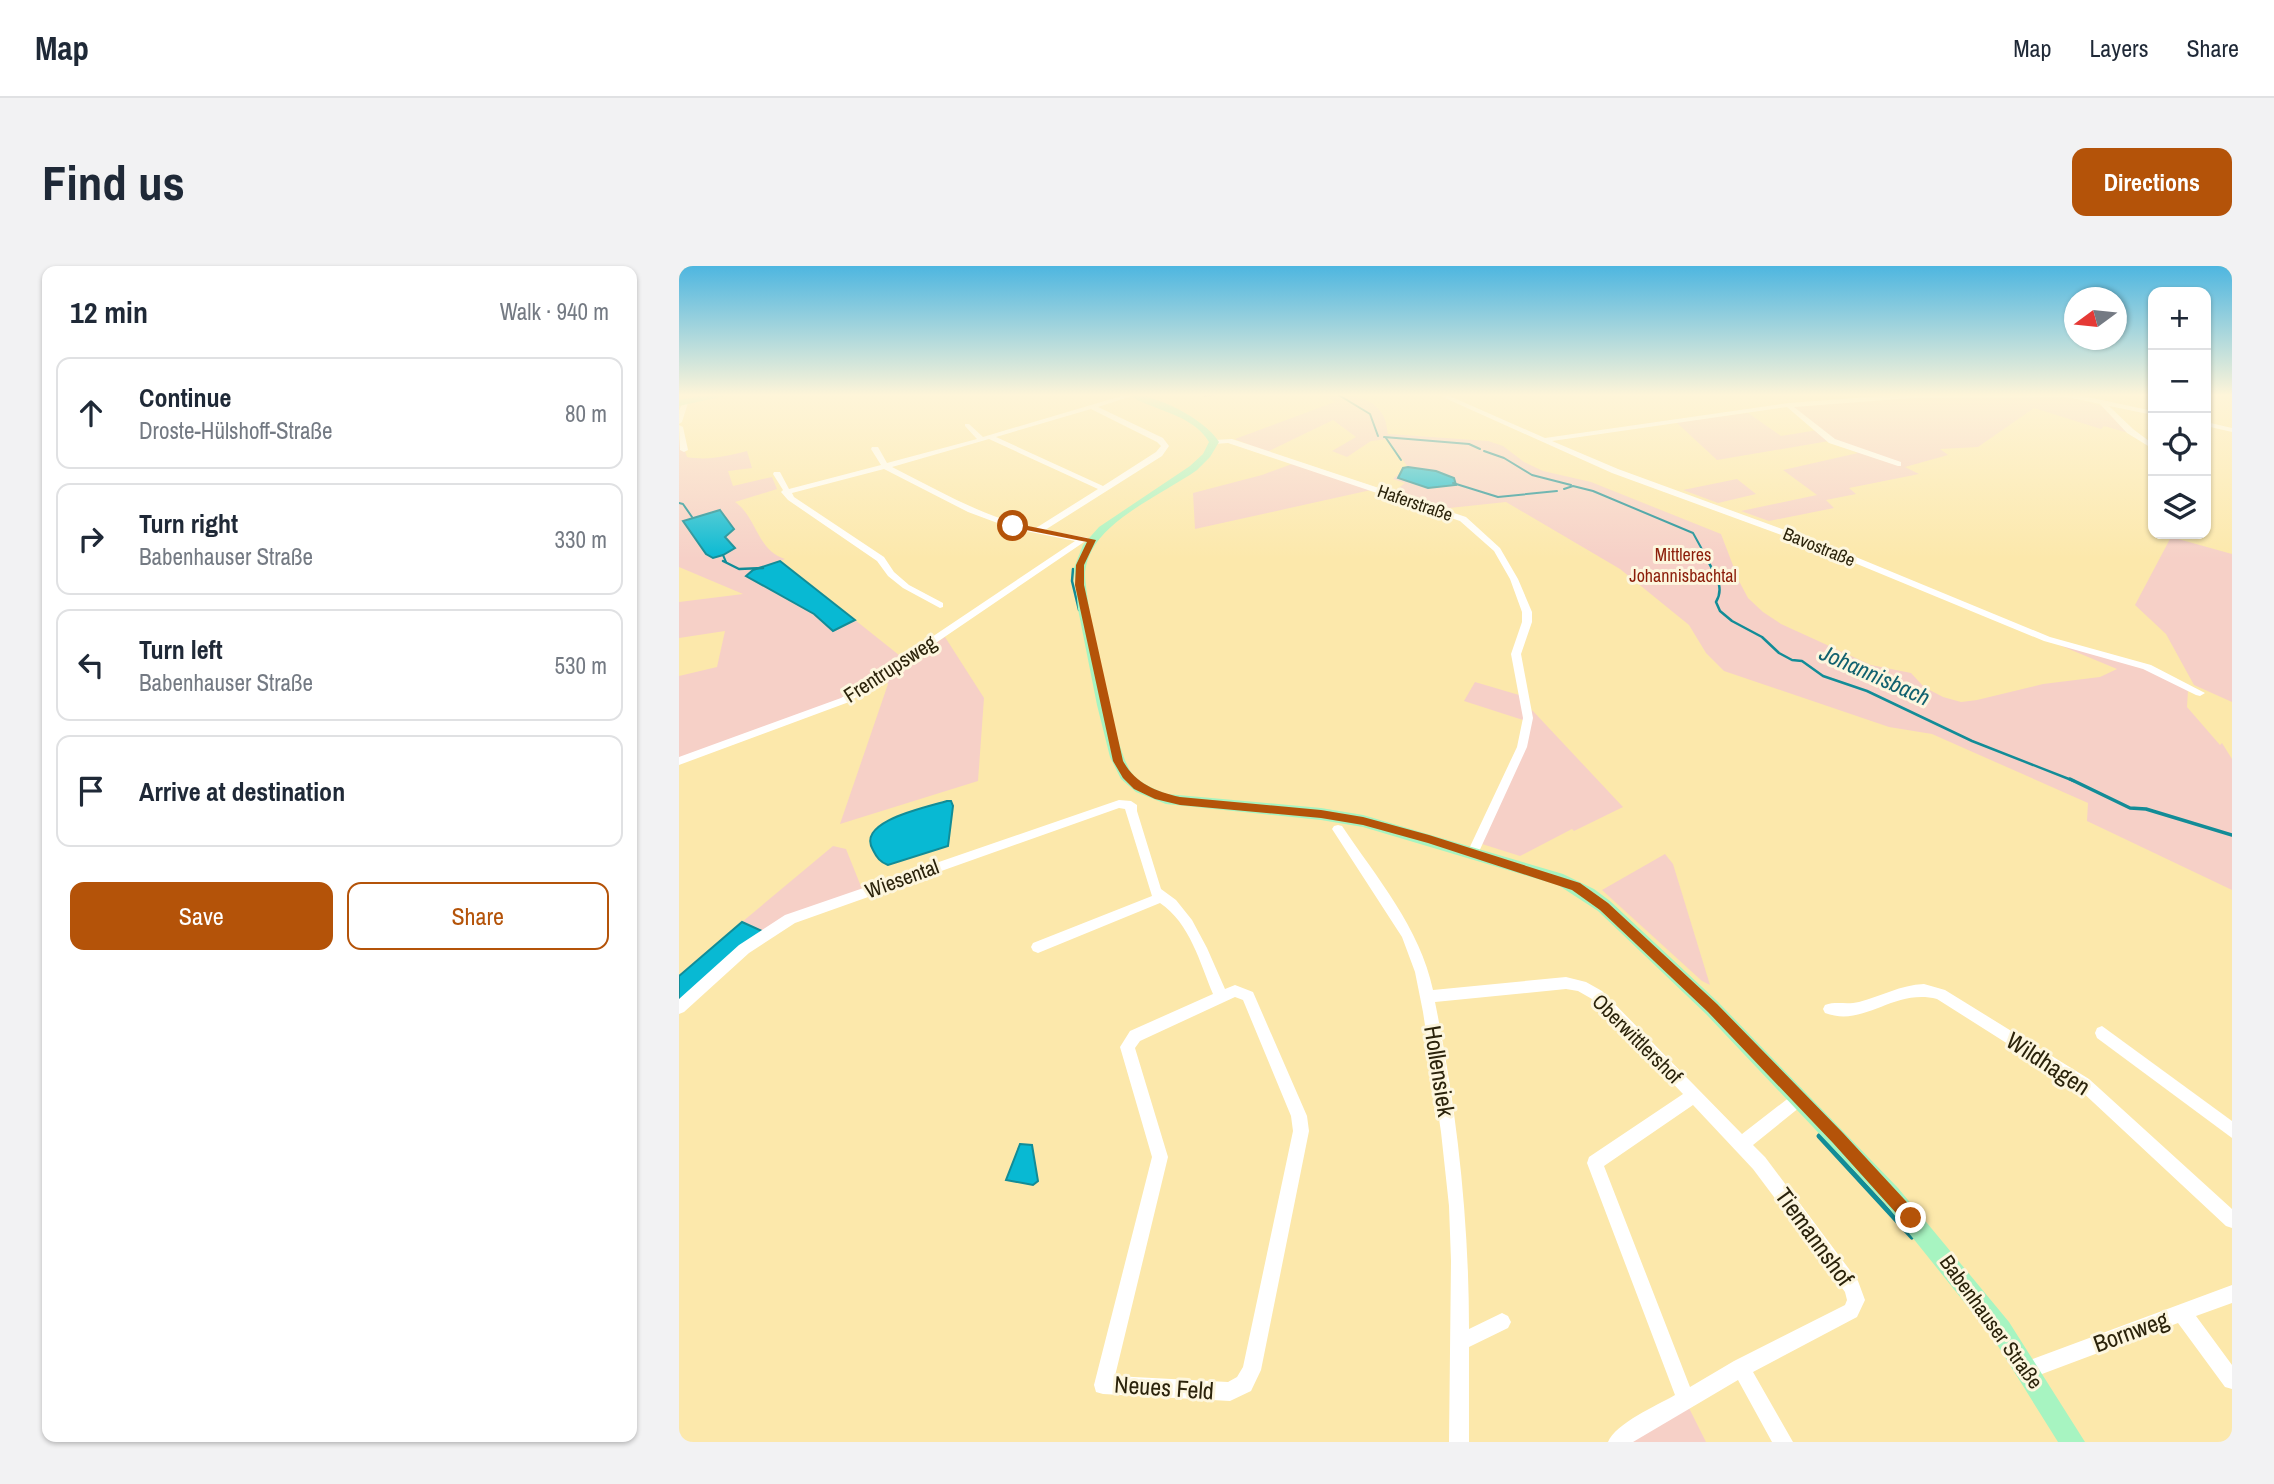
<!DOCTYPE html>
<html lang="en">
<head>
<meta charset="utf-8">
<style>
  :root { --surface:#fff; --page:#f2f2f3; --text:#1f2937; --muted:#747a83; --line:#e0e1e3; --accent:#b45309 }
  body { margin:0; font-family:"Archivo Narrow",sans-serif; background:var(--page); color:var(--text) }
  .controls { position:absolute; right:21px; top:21px; display:grid; overflow:hidden; border-radius:14px; box-shadow:0 2px 5px #0004 }
  .controls button { width:63px; height:63px; display:grid; place-items:center; padding:0; border:0; border-bottom:2px solid var(--line); background:var(--surface); color:var(--text); font:35px sans-serif }
  .compass { position:absolute; left:1385px; top:21px; width:63px; height:63px; border-radius:50%; background:var(--surface); box-shadow:0 2px 5px #0004; rotate:255deg }
  .stop { position:absolute; width:21px; height:21px; margin:-16px; border:5px solid #b45309; border-radius:50%; background:#fff }
  .stop.end { background:#b45309; border-color:#fff; box-shadow:0 2px 7px #0008 }
  .list { margin:0; padding:0; list-style:none }
  h2 { display:flex; justify-content:space-between; align-items:center; height:91px; margin:0; padding:0 28px; font-size:30px }
  h2 small { font-size:23px; font-weight:400; color:var(--muted) }
  .list li { display:grid; grid-template-columns:46px 1fr auto; gap:21px; align-items:center; box-sizing:border-box; height:112px; margin:0 14px 14px; padding:0 14px; border:2px solid var(--line); border-radius:14px }
  .list b { display:block; font-size:26px; white-space:nowrap }
  .list p { margin:0; font-size:23px; white-space:nowrap; color:var(--muted) }
  .list em { font-size:23px; font-style:normal; color:var(--muted) }
  .actions { display:flex; gap:14px; padding:21px 28px }
  .actions a { flex:1; padding:16px 0; border:2px solid var(--accent); border-radius:14px; text-align:center; font-size:24px; color:var(--accent) }
  .actions .main { background:var(--accent); color:#fff }
  .icon { flex:none; width:38px; height:38px; fill:none; stroke:currentColor; stroke-width:2; stroke-linecap:round; stroke-linejoin:round }
  .map { position:relative; flex:none; width:1553px; height:1176px; overflow:hidden; border-radius:14px }
  header { display:flex; align-items:center; gap:42px; box-sizing:border-box; height:98px; padding:0 35px; background:var(--surface); border-bottom:2px solid var(--line) }
  header strong { font-size:33px }
  nav { display:flex; gap:38px; margin-inline-start:auto; font-size:24px }
  .intro { display:flex; align-items:center; justify-content:space-between; box-sizing:border-box; height:168px; padding:0 42px }
  h1 { margin:0; font-size:49px }
  .button { padding:18px 32px; border-radius:14px; background:var(--accent); color:#fff; font-size:24px; font-weight:700 }
  main { display:flex; gap:42px; padding:0 42px }
  aside { flex:1; background:var(--surface); border-radius:14px; box-shadow:0 2px 5px #0004 }
  .map>svg:first-child { display:block }
  .green { fill:#f6d0c7; fill-rule:evenodd }
  .water { fill:#08b9d3; stroke:#128c97; stroke-width:2 }
  .lines { fill:none; stroke-linecap:round; stroke-linejoin:round }
  .stream-far3 { stroke:#128c97; stroke-width:2 }
  .stream-far2 { stroke:#128c97; stroke-width:2.5 }
  .stream-far1 { stroke:#128c97; stroke-width:3.5 }
  .stream { stroke:#128c97; stroke-width:5 }
  .minor { fill:#fff; fill-rule:evenodd }
  .major { fill:#a7f4c1; fill-rule:evenodd }
  .shaded-wall { fill:#ac68a2 }
  .route { fill:#b45309 }
  .labels { text-anchor:middle; stroke-width:6; stroke-linejoin:round; paint-order:stroke }
  .far-street-label { font-size:18px; fill:#2b230b; stroke:#fdf6de }
  .far-park-label { font-size:18px; fill:#8c1e0a; stroke:#fdf6de }
  .street-label { font-size:21px; fill:#2b230b; stroke:#fdf6de }
  .water-label { font-size:23px; font-style:italic; fill:#11616f; stroke:#fdf6de }
  .near-street-label { font-size:24px; fill:#2b230b; stroke:#fdf6de }
</style>
</head>
<body>
<header>
<strong>Map</strong>
<nav><a>Map</a><a>Layers</a><a>Share</a></nav>
</header>
<div class="intro"><h1>Find us</h1><a class="button">Directions</a></div>
<main>
<aside>
<h2>12 min<small>Walk · 940 m</small></h2>
<ul class="list">
<li><svg class="icon" aria-label="ahead" viewBox="0 0 24 24"><path d="M12 20V5M6 11l6-6 6 6"/></svg><div><b>Continue</b><p>Droste-Hülshoff-Straße</p></div><em>80 m</em></li>
<li><svg class="icon" aria-label="right" viewBox="0 0 24 24"><path d="M7 20v-9h11M14 6l5 5-5 5"/></svg><div><b>Turn right</b><p>Babenhauser Straße</p></div><em>330 m</em></li>
<li><svg class="icon" aria-label="left" viewBox="0 0 24 24"><path d="M17 20v-9H6M10 6l-5 5 5 5"/></svg><div><b>Turn left</b><p>Babenhauser Straße</p></div><em>530 m</em></li>
<li><svg class="icon" aria-label="arrive" viewBox="0 0 24 24"><path d="M6 21V4h12l-3 4 3 4H6"/></svg><div><b>Arrive at destination</b></div></li>
</ul>
<div class="actions"><a class="main">Save</a><a>Share</a></div>
</aside>
<div class="map">
<svg width="1553" height="1176" viewBox="0 0 1553 1176">
  <rect width="100%" height="100%" fill="#fce8ab"/>
  <!-- green -->
  <g class="green">
    <path d="M643 128C664 128 694 128 705 151 707 155 708 163 709 168L809 175 824 180 845 196 864 205 912 216 1042 268 1060 315 1069 332 1084 346 1102 358 1192 399 1232 407 1245 421 1264 431 1282 436 1298 434 1364 418 1421 411 1438 403 1373 376 1479 407 1509 425 1508 441 1541 479 1543 477 1553 493V624L1408 555 1409 537 1253 468 1210 461 1045 405 1027 387 1010 359 941 303 827 236 761 243 713 227 726 217 714 213 728 200 709 173 692 175 668 191 653 185 677 171 654 154 588 186 556 173 656 136Z"/>
    <path d="M1233 131H1389L1423 140 1453 168 1425 160 1422 163 1355 142 1299 181 1261 183 1269 189 1226 201 1240 208 1170 222 1177 228 1147 234 1155 242 1090 255 1062 245 1138 229 1104 204 1179 187 1150 175 1038 194 997 156 1069 147 1102 170 1139 164 1113 141Z"/>
    <path d="M0 171 2 184 6 185 8 191C29 195 48 190 68 185L73 202 49 205 54 220 93 211 98 223 56 236C78 251 78 285 106 293L84 302 93 325 135 348 153 365 176 354 225 393 165 433 0 493V410L38 401 46 365 0 372V336L64 328 0 301ZM41 244 54 265 27 288 4 255Z"/>
    <path d="M613 198 692 224 516 263 514 227 583 209Z"/>
    <path d="M1058 213 1077 228 1039 237 1004 224Z"/>
    <path d="M1492 271 1553 288V436L1515 419 1487 368 1456 339Z"/>
    <path d="M266 371 305 432 299 515 161 558 209 418 205 412Z"/>
    <path d="M796 416 840 429 847 455 785 435Z"/>
    <path d="M853 444 944 541 895 565 893 563 841 590 803 578 839 497Z"/>
    <path d="M154 580 167 583 183 623 83 665 63 656Z"/>
    <path d="M986 588 994 598 1031 719 1023 715 923 624Z"/>
    <path d="M1010 1142 1027 1176H952Z"/>
  </g>
  <!-- water -->
  <g class="water">
    <path d="M729 201 757 205 775 212 777 219 749 222 719 212 724 202Z"/>
    <path d="M41 244 55 263 46 271 56 282 44 289 34 292 27 288 4 255Z"/>
    <path d="M101 295 176 354 154 365 135 348 67 310 74 304Z"/>
    <path d="M268 535H272L274 540 269 580 209 599C201 596 198 592 194 584 176 555 249 541 268 535Z"/>
    <path d="M63 656 83 665 0 736V710Z"/>
    <path d="M341 878 353 879 359 915 354 919 327 914Z"/>
  </g>
  <g class="lines">
    <!-- stream-far3 -->
    <g class="stream-far3">
      <path d="M658 128 691 148 699 170"/>
      <path d="M705 171 790 178 801 183"/>
      <path d="M707 172 722 194"/>
      <path d="M805 185 825 192 853 209 892 219"/>
      <path d="M774 217 819 231 878 225"/>
      <path d="M885 223 894 220 914 225 1014 267 1030 296"/>
      <path d="M0 237 4 238 13 251"/>
      <path d="M44 289 47 296"/>
    </g>
    <!-- stream-far2 -->
    <g class="stream-far2">
      <path d="M44 295 60 303 84 302"/>
      <path d="M1029 295C1036 309 1046 321 1037 336L1041 345 1053 355 1083 371 1100 387 1113 394 1123 395 1144 410 1188 425 1293 475 1395 515"/>
      <path d="M394 303 393 315 400 344"/>
    </g>
    <!-- stream-far1 -->
    <path class="stream-far1" d="M1391 513 1451 542 1467 543 1553 569"/>
    <!-- stream -->
    <path class="stream" d="M1140 870 1233 971"/>
    <!-- minor -->
    <g class="minor">
      <path d="M449 128 456 129 419 141 484 172 490 180 483 190 366 264 409 272V276H405L170 436 0 499V491L162 432 396 275 332 262 289 246 205 203 113 227 115 231 205 291 215 306 230 319 264 337V341L261 342 224 322 209 310 198 295 109 234 102 226 104 224 94 208 95 206H101L110 223 202 199 192 183 193 181H199L208 197 298 173 286 160V158H290L304 171ZM412 143 478 176 482 180 477 186 424 220 317 171ZM310 173 419 223 357 262C305 252 259 224 213 201Z"/>
      <path d="M757 128H766L866 172 1109 137 1231 128H1395L1474 145V149L1430 140 1454 163 1474 178V183L1448 167 1421 138 1388 131 1233 132 1115 141 1156 173 1222 196V200H1219L1150 177 1108 141 873 175 939 203 1155 282 1371 371 1472 399 1526 427 1521 430 1517 429 1464 403 1365 375 1149 286 933 207Z"/>
      <path d="M6 135 9 137 3 156 0 158V145L3 137Z"/>
      <path d="M1527 156 1553 162V166L1527 160Z"/>
      <path d="M0 159 4 161 9 184 5 186 1 184Z"/>
      <path d="M553 173 787 251 821 282 839 313 853 346V356L842 388 854 452 848 481 798 590H790L788 587 838 481 844 452 832 388 843 356V346L831 313 815 285 781 255 549 177 535 178 531 176 535 174Z"/>
      <path d="M440 534 452 535 458 539V545L482 623 497 634 513 654 528 682 546 723 556 719 574 726 628 850 630 865 582 1104 572 1125 551 1135 424 1128 417 1126 415 1119 473 891 441 781 451 765 534 728C521 697 511 657 481 637L359 687 354 685 352 681 354 677 473 630 446 543 440 542 116 657 70 687 5 746 0 748V733L60 679 106 649ZM556 731 564 734 612 850 614 865 564 1101 558 1111 549 1116 436 1110 489 891 456 782 461 775Z"/>
      <path d="M659 559 663 560C698 612 741 662 754 724L887 711 907 716 923 725 1063 868 1116 827 1121 825 1126 827 1129 832 1126 837 1074 879 1086 891 1179 1015 1186 1034 1178 1051 1074 1106 1114 1176H1093L1059 1114 954 1176H929C937 1157 977 1140 996 1129L908 897 910 891 1004 828 913 733 899 725 887 723 756 736C778 844 790 953 790 1063L823 1047 829 1050 832 1056 829 1062 790 1081V1176H770L772 995 770 940 762 866 744 746 736 706 723 671 655 566 653 563 655 560ZM1014 839 1074 903 1166 1026 1168 1034 1166 1039 1055 1095 1011 1121 925 900Z"/>
      <path d="M1245 718 1266 724 1410 813 1553 943V962L1547 960 1400 823 1258 733C1214 722 1186 762 1146 747L1144 743 1146 739C1157 735 1168 739 1180 736 1203 730 1221 719 1245 718Z"/>
      <path d="M1423 760 1553 855V872L1418 772 1416 767 1418 762Z"/>
      <path d="M1553 1019V1037L1517 1050 1553 1099V1123L1546 1121 1499 1057 1350 1113 1343 1111 1341 1104 1343 1097Z"/>
    </g>
    <!-- major -->
    <g class="major">
      <path d="M35 128H54L0 140V134Z"/>
      <path d="M448 128C476 128 525 152 540 176L531 191 518 204C487 226 431 250 413 284 409 292 406 300 406 309 407 340 436 484 452 506 460 517 475 523 488 528L642 542 684 549 884 608 915 623 931 635 1039 736 1219 922 1330 1056 1406 1176H1379L1314 1072 1205 936 1027 748 919 645 879 619 684 561 642 554 487 538 457 526 442 513 431 491 418 439 399 343 395 302 404 279 420 261 511 200 524 188 530 176C513 147 473 145 448 128Z"/>
    </g>
  </g>
  <!-- shaded-wall -->
  <path class="shaded-wall" d="M524 128H541V129L525 131Z"/>
  <!-- sky -->
  <linearGradient id="sky" x2="0" y2="1"><stop stop-color="#4eb6e0"/><stop offset="0.44" stop-color="#fef5d9"/><stop offset="1" stop-color="#fef5d9" stop-opacity="0"/></linearGradient>
  <rect width="1553" height="293" fill="url(#sky)"/>
  <!-- route -->
  <path class="route" d="M334 257 417 274 405 299V319L444 495C457 518 476 525 501 531L642 544 684 551 750 569 901 617 929 637 1038 738 1164 867 1237 946 1239 952 1237 957 1232 960 1226 957 1154 877 1029 746 921 644 893 624 749 577 684 559 642 552 501 539 476 533 455 523 444 512 434 495 396 319 397 299 408 276 332 261Z"/>
  <g class="labels">
    <!-- far-street labels -->
    <g class="far-street-label">
      <text transform="translate(736 237) rotate(19)" y="6">Haferstraße</text>
      <text transform="translate(1140 281) rotate(22)" y="6">Bavostraße</text>
    </g>
    <!-- far-park labels -->
    <g class="far-park-label">
      <text x="1004" y="295">Mittleres<tspan x="1004" dy="21">Johannisbachtal</tspan></text>
    </g>
    <!-- street labels -->
    <g class="street-label">
      <text transform="translate(211 403) rotate(-33)" y="7">Frentrupsweg</text>
      <text transform="translate(223 613) rotate(-20)" y="7">Wiesental</text>
      <text transform="translate(958 773) rotate(45)" y="7">Oberwittlershof</text>
      <text transform="translate(1312 1056) rotate(54)" y="7">Babenhauser Straße</text>
    </g>
    <!-- water labels -->
    <g class="water-label">
      <text transform="translate(1196 409) rotate(24)" y="8">Johannisbach</text>
    </g>
    <!-- near-street labels -->
    <g class="near-street-label">
      <text transform="translate(1369 798) rotate(33)" y="8">Wildhagen</text>
      <text transform="translate(760 805) rotate(81)" y="8">Hollensiek</text>
      <text transform="translate(1135 971) rotate(54)" y="8">Tiemannshof</text>
      <text transform="translate(1452 1066) rotate(-20)" y="8">Bornweg</text>
      <text transform="translate(485 1122) rotate(4)" y="8">Neues Feld</text>
    </g>
  </g>
</svg>
<div class="controls">
<button>+</button>
<button>−</button>
<button><svg class="icon" aria-label="locate" viewBox="0 0 24 24"><circle cx="12" cy="12" r="6"/><path d="M12 2v4M12 18v4M2 12h4M18 12h4"/></svg></button>
<button><svg class="icon" aria-label="layers" viewBox="0 0 24 24"><path d="M12 4l9 5-9 5-9-5zM3 14l9 5 9-5"/></svg></button>
</div>
<svg class="compass" viewBox="-18 -18 36 36"><path d="M0-13l5 13h-10z" fill="#e53935"/><path d="M0 13l5-13h-10z" fill="#747a83"/></svg>
<div class="stop" style="left:334px;top:260px"></div>
<div class="stop end" style="left:1232px;top:952px"></div>
</div>
</main>
</body>
</html>
